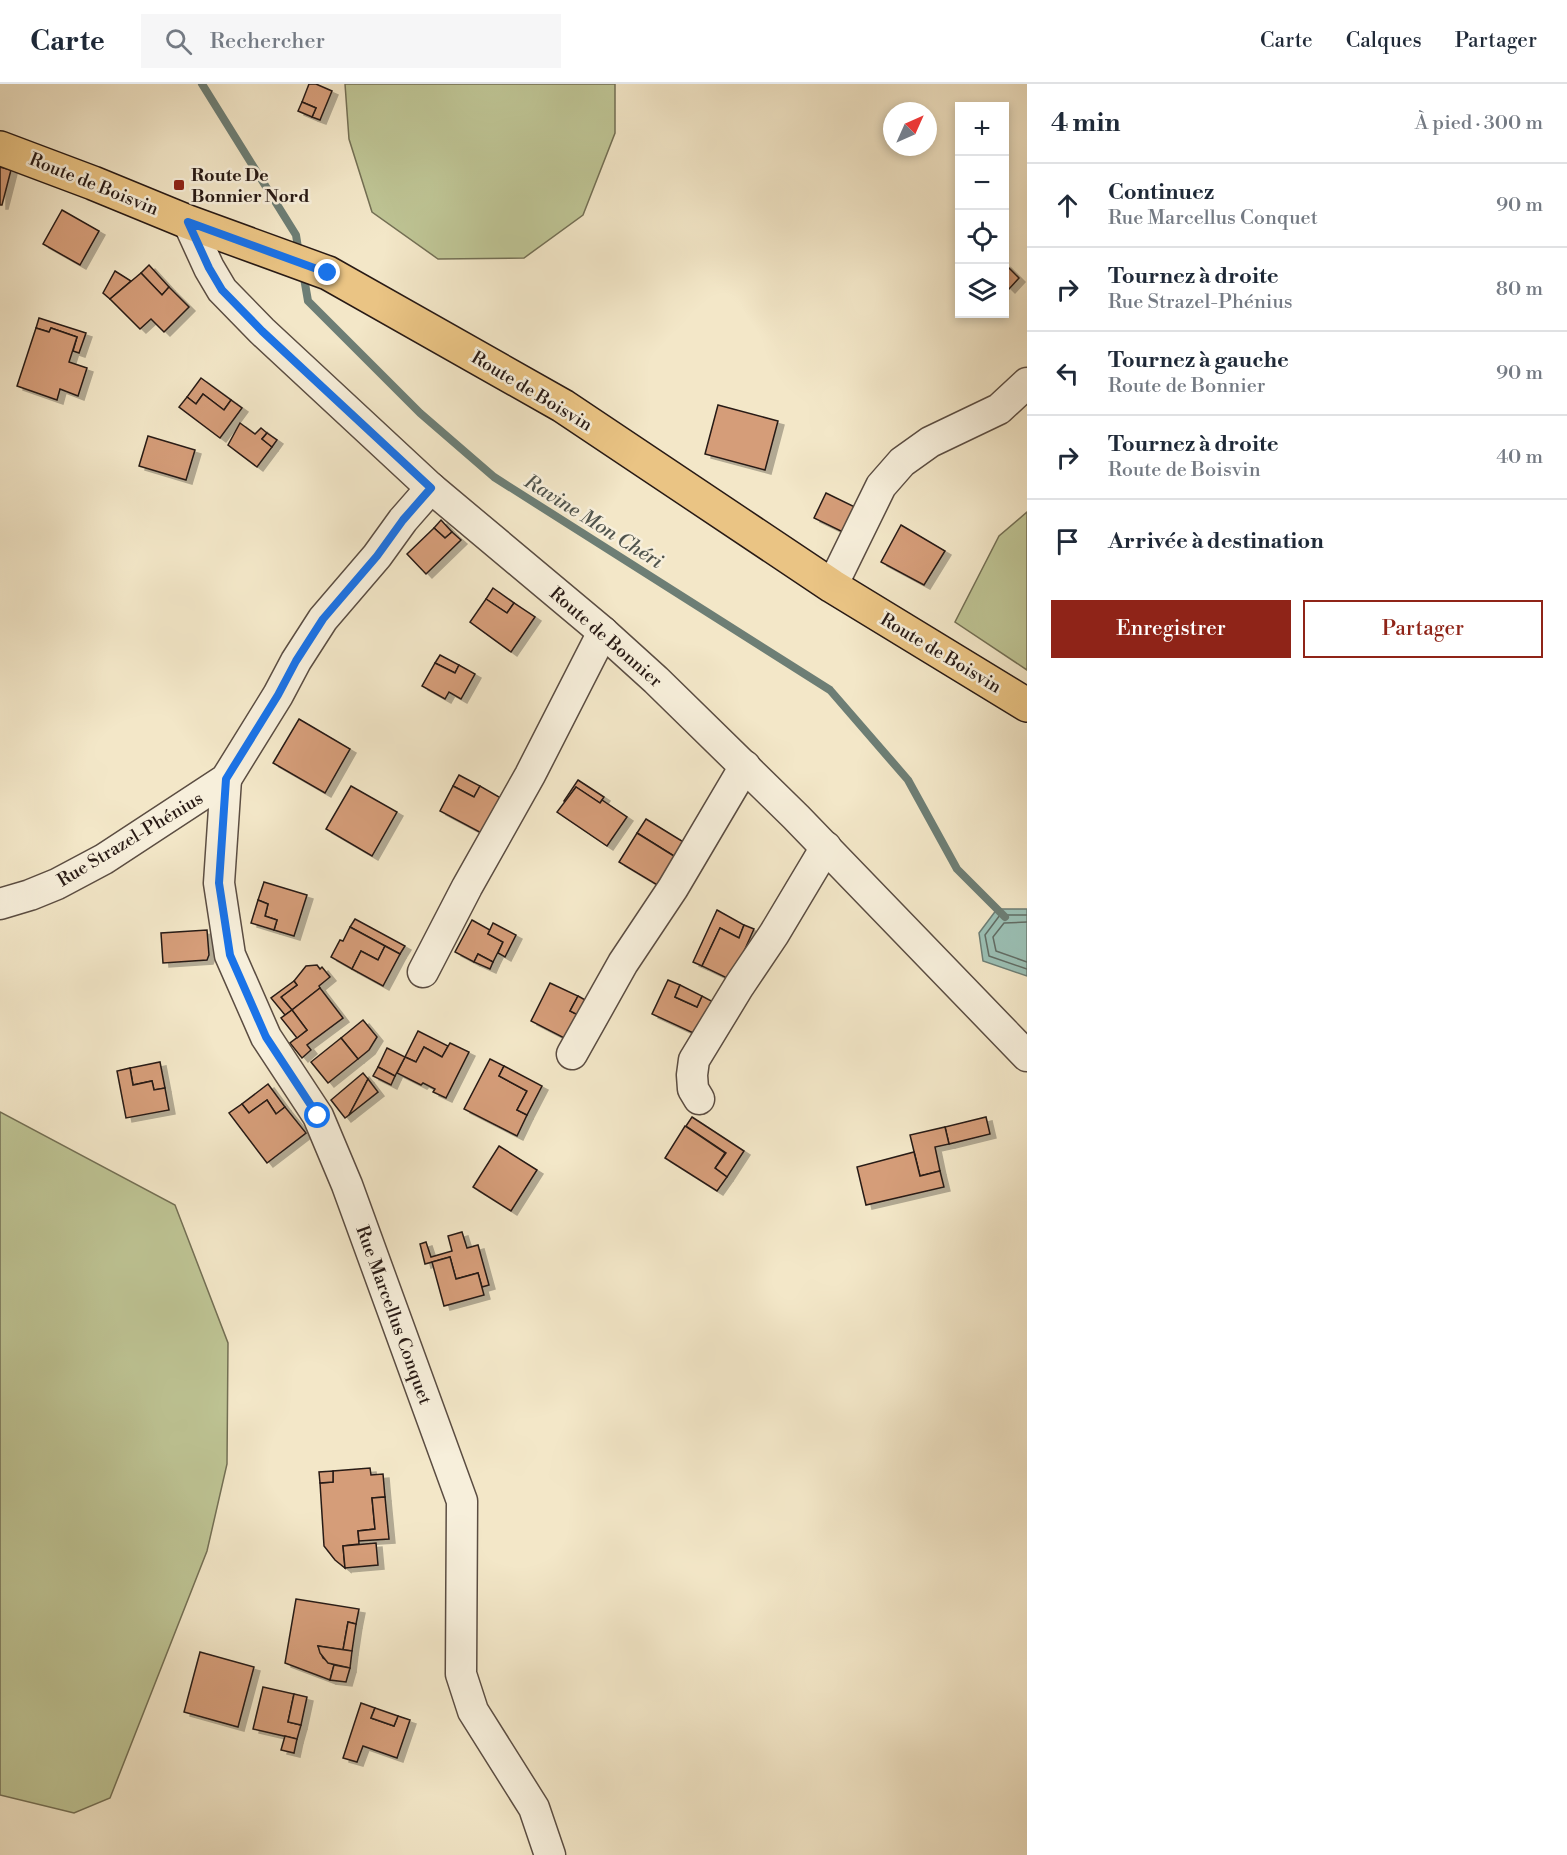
<!DOCTYPE html>
<html lang="fr">
<head>
<meta charset="utf-8">
<style>
  :root { --surface:#fff; --page:#f6f6f7; --text:#1f2937; --muted:#747a83; --line:#e0e1e3; --accent:#8f2418 }
  body { margin:0; font-family:"Libre Bodoni",serif; background:var(--page); color:var(--text) }
  .controls { position:absolute; right:18px; top:18px; display:grid; overflow:hidden; border-radius:0px; box-shadow:0 3px 9px #0003 }
  .controls button { width:54px; height:54px; display:grid; place-items:center; padding:0; border:0; border-bottom:2px solid var(--line); background:var(--surface); color:var(--text); font:30px sans-serif }
  .compass { position:absolute; left:883px; top:18px; width:54px; height:54px; border-radius:50%; background:var(--surface); box-shadow:0 3px 9px #0003; rotate:45deg }
  .stop { position:absolute; width:18px; height:18px; margin:-14px; border:4px solid #1a73e8; border-radius:50%; background:#fff }
  .stop.end { background:#1a73e8; border-color:#fff; box-shadow:0 2px 6px #0008 }
  .list { margin:0; padding:0; list-style:none }
  h2 { display:flex; justify-content:space-between; align-items:center; height:78px; margin:0; padding:0 24px; font-size:26px }
  h2 small { font-size:20px; font-weight:400; color:var(--muted) }
  .list li { display:grid; grid-template-columns:39px 1fr auto; gap:18px; align-items:center; box-sizing:border-box; height:84px; padding:0 24px; border-top:2px solid var(--line) }
  .list b { display:block; font-size:22px; white-space:nowrap }
  .list p { margin:0; font-size:20px; white-space:nowrap; color:var(--muted) }
  .list em { font-size:20px; font-style:normal; color:var(--muted) }
  .actions { display:flex; gap:12px; padding:18px 24px }
  .actions a { flex:1; padding:14px 0; border:2px solid var(--accent); border-radius:0px; text-align:center; font-size:21px; color:var(--accent) }
  .actions .main { background:var(--accent); color:#fff }
  .icon { flex:none; width:33px; height:33px; fill:none; stroke:currentColor; stroke-width:2; stroke-linecap:round; stroke-linejoin:round }
  .map { position:relative; flex:none; width:1027px; height:1771px; overflow:hidden }
  header { display:flex; align-items:center; gap:36px; box-sizing:border-box; height:84px; padding:0 30px; background:var(--surface); border-bottom:2px solid var(--line) }
  header strong { font-size:28px }
  nav { display:flex; gap:33px; margin-inline-start:auto; font-size:21px }
  .search { width:420px; height:54px; background:var(--page); display:flex; align-items:center; gap:15px; box-sizing:border-box; padding:0 21px; border-radius:0px; color:var(--muted); font-size:22px }
  main { display:flex }
  aside { flex:1; background:var(--surface) }
  .map>svg:first-child { display:block }
  .green { fill:#bec494; stroke:#736f54; stroke-width:1.5 }
  .water { fill:#9bc0b5; stroke:#6d7e75; stroke-width:1.5 }
  .lines { fill:none; stroke-linecap:round; stroke-linejoin:round }
  .shore { stroke:#626d65; stroke-width:1.5 }
  .stream { stroke:#6d7e75; stroke-width:8 }
  .building { fill:#d59d79; stroke:#281a15; stroke-width:1.5; filter:url(#shadow) }
  .minor-casing { stroke:#5b4d42; stroke-width:33 }
  .major-casing { stroke:#281a15; stroke-width:36 }
  .minor { stroke:#f7efdb; stroke-width:30 }
  .major { stroke:#eac484; stroke-width:33 }
  .route { stroke:#1a73e8; stroke-width:8 }
  .poi-dot { fill:#8f2418; stroke:#f7efdb; stroke-width:2 }
  .labels { text-anchor:middle; stroke-width:5; stroke-linejoin:round; paint-order:stroke }
  .poi-label { font-size:18px; font-weight:bold; fill:#281a15; stroke:#f7efdb; text-anchor:start }
  .street-label { font-size:18px; fill:#281a15; stroke:#f7efdb }
  .water-label { font-size:20px; font-style:italic; fill:#50544d; stroke:#f7efdb }
</style>
</head>
<body>
<header>
<strong>Carte</strong>
<div class="search"><svg class="icon" aria-label="search" viewBox="0 0 24 24"><circle cx="10" cy="10" r="6"/><path d="M15 15l6 6"/></svg>Rechercher</div>
<nav><a>Carte</a><a>Calques</a><a>Partager</a></nav>
</header>
<main>
<div class="map">
<svg width="1027" height="1771" viewBox="0 0 1027 1771">
  <defs>
    <filter id="shadow"><feDropShadow dx="6" dy="4" stdDeviation="0" flood-color="#0004"/></filter>
  </defs>
  <rect width="100%" height="100%" fill="#f3e7c8"/>
  <filter id="stains"><feTurbulence type="fractalNoise" baseFrequency=".00333" numOctaves="4"/><feColorMatrix values="0 0 0 0 .2 0 0 0 0 .09 0 0 0 0 .02 0 0 0 .5 -.17"/></filter>
  <radialGradient id="worn" r=".72"><stop offset=".6" stop-color="#630" stop-opacity="0"/><stop offset="1" stop-color="#630" stop-opacity=".3"/></radialGradient>
  <!-- green -->
  <g class="green">
    <path d="M345 0H615V49L583 131 524 174 438 175 372 128 349 55Z"/>
    <path d="M1027 428V586L955 538 999 452Z"/>
    <path d="M0 1028 175 1121 228 1259 227 1380 207 1467 110 1714 74 1729 0 1711Z"/>
  </g>
  <!-- water -->
  <path class="water" d="M997 825H1027V892L983 877 979 849Z"/>
  <g class="lines">
    <!-- shore -->
    <g class="shore">
      <path d="M1027 831H1000L985 851 989 872 1027 885"/>
      <path d="M1027 838 1004 839 993 853 996 867 1027 878"/>
    </g>
    <!-- stream -->
    <g class="stream">
      <path d="M202 0 296 151 299 170"/>
      <path d="M303 188 308 217 420 329 494 393 830 606 908 696 957 785 1005 833"/>
    </g>
  </g>
  <!-- building -->
  <g class="building">
    <path d="M309 0H316L332 7 320 36 312 33 316 24 302 18Z"/>
    <path d="M302 18 316 24 312 33 298 27Z"/>
    <path d="M0 83 11 86 2 121H0Z"/>
    <path d="M62 126 99 147 80 181 43 160Z"/>
    <path d="M1005 180 1019 194 1009 205 1005 201Z"/>
    <path d="M149 181 169 203 162 211 141 189Z"/>
    <path d="M115 187 131 197 110 215 103 209Z"/>
    <path d="M141 189 162 211 169 203 189 223 164 248 151 235 140 245 110 215Z"/>
    <path d="M39 234 86 249 79 269 73 267 77 253 51 244 49 248 36 244Z"/>
    <path d="M36 244 49 248 51 244 77 253 69 278 87 284 78 312 60 305 57 316 17 302Z"/>
    <path d="M201 294 231 316 224 326 203 310 196 320 187 313Z"/>
    <path d="M203 310 224 326 231 316 242 324 220 354 179 323 187 313 196 320Z"/>
    <path d="M718 321 778 337 765 386 705 370Z"/>
    <path d="M240 339 255 350 261 344 267 349 262 355 272 363 257 383 228 361Z"/>
    <path d="M267 349 277 356 272 363 262 355Z"/>
    <path d="M148 352 195 366 186 396 139 382Z"/>
    <path d="M826 409 859 425 847 450 814 434Z"/>
    <path d="M441 436 452 448 445 454 434 444Z"/>
    <path d="M901 441 945 467 924 501 881 478Z"/>
    <path d="M434 444 445 454 452 448 461 456 426 490 407 470Z"/>
    <path d="M493 504 514 519 507 529 486 515Z"/>
    <path d="M486 515 507 529 514 519 535 533 511 568 470 538Z"/>
    <path d="M440 571 459 581 455 589 435 579Z"/>
    <path d="M435 579 455 589 459 581 475 590 461 615 449 608 445 615 422 602Z"/>
    <path d="M299 635 350 665 325 709 273 679Z"/>
    <path d="M459 691 480 702 474 713 453 702Z"/>
    <path d="M578 696 604 713 600 719 576 703 566 718 564 717Z"/>
    <path d="M351 702 397 728 372 772 326 745Z"/>
    <path d="M453 702 474 713 480 702 506 717 487 752 440 727Z"/>
    <path d="M576 703 600 719 602 716 627 733 607 762 557 728Z"/>
    <path d="M646 735 690 762 682 777 637 749Z"/>
    <path d="M637 749 682 777 664 805 619 778Z"/>
    <path d="M264 798 307 811 294 852 274 846 277 836 265 832 268 820 258 816Z"/>
    <path d="M258 816 268 820 265 832 277 836 274 846 251 839Z"/>
    <path d="M717 826 744 841 739 854 720 844 702 882 693 878Z"/>
    <path d="M355 835 405 862 400 870 350 843Z"/>
    <path d="M472 836 490 846 488 850 503 858 493 878 478 870 474 878 455 868Z"/>
    <path d="M493 839 516 851 505 873 498 869 503 858 488 850Z"/>
    <path d="M744 841 754 845 731 896 702 882 720 844 739 854Z"/>
    <path d="M350 843 385 862 378 876 361 867 352 885 331 873 340 856 343 857Z"/>
    <path d="M207 846 209 871 207 876 163 879 161 849Z"/>
    <path d="M385 862 400 870 383 902 352 885 361 867 378 876Z"/>
    <path d="M478 870 493 878 490 885 474 878Z"/>
    <path d="M317 881 320 885 322 883 330 893 319 902 320 904 292 926 281 913 297 901 294 897 306 882Z"/>
    <path d="M668 896 680 901 675 913 697 923 702 912 717 920 702 953 652 930Z"/>
    <path d="M294 897 297 901 281 913 292 926 285 931 271 914Z"/>
    <path d="M550 899 578 912 570 927 582 933 570 957 531 937Z"/>
    <path d="M680 901 702 912 697 923 675 913Z"/>
    <path d="M320 904 343 934 307 961 311 966 302 974 290 959 307 946 292 926Z"/>
    <path d="M578 912 589 918 582 933 570 927Z"/>
    <path d="M292 926 307 946 297 954 281 934Z"/>
    <path d="M363 936 377 953 369 966 358 975 341 954Z"/>
    <path d="M418 947 448 962 442 973 424 963 416 978 405 973Z"/>
    <path d="M341 954 358 975 328 999 311 978Z"/>
    <path d="M450 959 469 968 446 1014 433 1008 435 1005 423 999 421 1001 397 989 405 973 416 978 424 963 442 973Z"/>
    <path d="M387 964 405 973 395 992 378 983Z"/>
    <path d="M490 975 504 982 499 992 527 1007 517 1026 527 1031 517 1052 464 1025Z"/>
    <path d="M160 978 165 1004 154 1006 152 997 133 1001 130 984Z"/>
    <path d="M504 982 542 1002 527 1031 517 1026 527 1007 499 992Z"/>
    <path d="M378 983 395 992 391 1001 373 992Z"/>
    <path d="M130 984 133 1001 152 997 154 1006 165 1004 169 1026 126 1034 117 987Z"/>
    <path d="M363 989 368 995 349 1031 345 1034 331 1016Z"/>
    <path d="M368 995 378 1008 349 1031 363 1005Z"/>
    <path d="M268 1000 285 1023 276 1030 267 1016 249 1029 242 1020Z"/>
    <path d="M267 1016 276 1030 285 1023 306 1049 267 1079 229 1029 242 1020 249 1029Z"/>
    <path d="M692 1033 744 1067 727 1093 715 1084 726 1069 686 1042Z"/>
    <path d="M986 1033 990 1050 949 1060 945 1043Z"/>
    <path d="M685 1042 725 1069 715 1084 727 1093 717 1107 665 1074Z"/>
    <path d="M945 1043 949 1060 935 1063 940 1087 920 1092 910 1051Z"/>
    <path d="M499 1062 537 1086 511 1127 473 1103Z"/>
    <path d="M914 1068 920 1092 940 1087 944 1103 866 1121 857 1083Z"/>
    <path d="M462 1148 467 1164 478 1161 489 1201 482 1203 478 1189 456 1195 450 1173 425 1180 420 1160 426 1158 431 1173 452 1167 448 1152Z"/>
    <path d="M450 1173 456 1195 478 1189 484 1211 444 1222 432 1178Z"/>
    <path d="M370 1384 371 1391 383 1390 385 1413 372 1414 375 1445 358 1447 359 1460 343 1462 345 1484 335 1476 324 1462 320 1399 333 1398V1387Z"/>
    <path d="M333 1387V1398L320 1399 319 1388Z"/>
    <path d="M385 1413 389 1455 359 1457 358 1447 375 1445 372 1414Z"/>
    <path d="M376 1459 378 1481 345 1484 343 1462Z"/>
    <path d="M296 1515 359 1525 356 1540 348 1538 343 1566 318 1562 323 1574 334 1581 330 1596 285 1579Z"/>
    <path d="M348 1538 356 1540 352 1567 343 1566Z"/>
    <path d="M318 1562 352 1567 350 1584 328 1579 320 1569Z"/>
    <path d="M200 1568 254 1583 238 1643 184 1628Z"/>
    <path d="M334 1581 350 1584 346 1598 330 1596Z"/>
    <path d="M263 1603 294 1610 288 1638 301 1641 297 1655 253 1645Z"/>
    <path d="M294 1610 307 1613 301 1641 288 1638Z"/>
    <path d="M361 1619 375 1624 371 1634 394 1642 398 1632 410 1636 397 1674 363 1662 357 1678 343 1674Z"/>
    <path d="M375 1624 398 1632 394 1642 371 1634Z"/>
    <path d="M285 1652 297 1655 294 1669 281 1666Z"/>
  </g>
  <g class="lines">
    <!-- minor casing -->
    <g class="minor-casing">
      <g id="minor">
        <path d="M188 138 209 184 222 206 262 247 431 404 603 548 656 596 796 733 1027 972"/>
        <path d="M832 502 881 402 902 378 930 358 999 325 1027 299"/>
        <path d="M226 695 219 799 230 871 266 953 318 1032 347 1101 462 1417 461 1590 473 1627 534 1724 550 1771"/>
        <path d="M0 820 30 811 57 800 104 775 226 695 278 611 296 577 323 535 377 472 403 436 431 404"/>
        <path d="M423 888 467 803 530 691 603 548"/>
        <path d="M572 970 623 879 673 804 745 682"/>
        <path d="M699 1015 693 1005 692 991 694 976 739 902 774 850 826 763"/>
      </g>
    </g>
    <!-- major casing -->
    <g class="major-casing">
      <path id="major" d="M0 64 93 99 188 138 328 189 563 322 832 502 1027 621"/>
    </g>
    <!-- minor -->
    <use href="#minor" class="minor"/>
    <!-- major -->
    <use href="#major" class="major"/>
  </g>
  <g class="lines">
    <!-- route -->
    <path class="route" d="M318 1032 266 953 230 871 219 799 226 695 278 611 296 577 323 535 377 472 403 436 431 404 262 247 222 206 209 184 188 138 328 189"/>
  </g>
  <!-- markers -->
  <rect class="poi-dot" x="173" y="95" width="12" height="12" rx="3"/>
  <g class="labels">
    <!-- poi labels -->
    <g class="poi-label">
      <text x="191" y="97">Route De<tspan x="191" dy="21">Bonnier Nord</tspan></text>
    </g>
    <!-- street labels -->
    <g class="street-label">
      <text transform="translate(94 100) rotate(22)" y="6">Route de Boisvin</text>
      <text transform="translate(532 307) rotate(31)" y="6">Route de Boisvin</text>
      <text transform="translate(606 553) rotate(41)" y="6">Route de Bonnier</text>
      <text transform="translate(941 569) rotate(31)" y="6">Route de Boisvin</text>
      <text transform="translate(130 755) rotate(-31)" y="6">Rue Strazel-Phénius</text>
      <text transform="translate(394 1231) rotate(70)" y="6">Rue Marcellus Conquet</text>
    </g>
    <!-- water labels -->
    <g class="water-label">
      <text transform="translate(594 437) rotate(32)" y="7">Ravine Mon Chéri</text>
    </g>
  </g>
  <rect width="100%" height="100%" filter="url(#stains)"/>
  <rect width="100%" height="100%" fill="url(#worn)"/>
</svg>
<div class="controls">
<button>+</button>
<button>−</button>
<button><svg class="icon" aria-label="locate" viewBox="0 0 24 24"><circle cx="12" cy="12" r="6"/><path d="M12 2v4M12 18v4M2 12h4M18 12h4"/></svg></button>
<button><svg class="icon" aria-label="layers" viewBox="0 0 24 24"><path d="M12 4l9 5-9 5-9-5zM3 14l9 5 9-5"/></svg></button>
</div>
<svg class="compass" viewBox="-18 -18 36 36"><path d="M0-13l5 13h-10z" fill="#e53935"/><path d="M0 13l5-13h-10z" fill="#747a83"/></svg>
<div class="stop" style="left:318px;top:1032px"></div>
<div class="stop end" style="left:328px;top:189px"></div>
</div>
<aside>
<h2>4 min<small>À pied · 300 m</small></h2>
<ul class="list">
<li><svg class="icon" aria-label="ahead" viewBox="0 0 24 24"><path d="M12 20V5M6 11l6-6 6 6"/></svg><div><b>Continuez</b><p>Rue Marcellus Conquet</p></div><em>90 m</em></li>
<li><svg class="icon" aria-label="right" viewBox="0 0 24 24"><path d="M7 20v-9h11M14 6l5 5-5 5"/></svg><div><b>Tournez à droite</b><p>Rue Strazel-Phénius</p></div><em>80 m</em></li>
<li><svg class="icon" aria-label="left" viewBox="0 0 24 24"><path d="M17 20v-9H6M10 6l-5 5 5 5"/></svg><div><b>Tournez à gauche</b><p>Route de Bonnier</p></div><em>90 m</em></li>
<li><svg class="icon" aria-label="right" viewBox="0 0 24 24"><path d="M7 20v-9h11M14 6l5 5-5 5"/></svg><div><b>Tournez à droite</b><p>Route de Boisvin</p></div><em>40 m</em></li>
<li><svg class="icon" aria-label="arrive" viewBox="0 0 24 24"><path d="M6 21V4h12l-3 4 3 4H6"/></svg><div><b>Arrivée à destination</b></div></li>
</ul>
<div class="actions"><a class="main">Enregistrer</a><a>Partager</a></div>
</aside>
</main>
</body>
</html>
